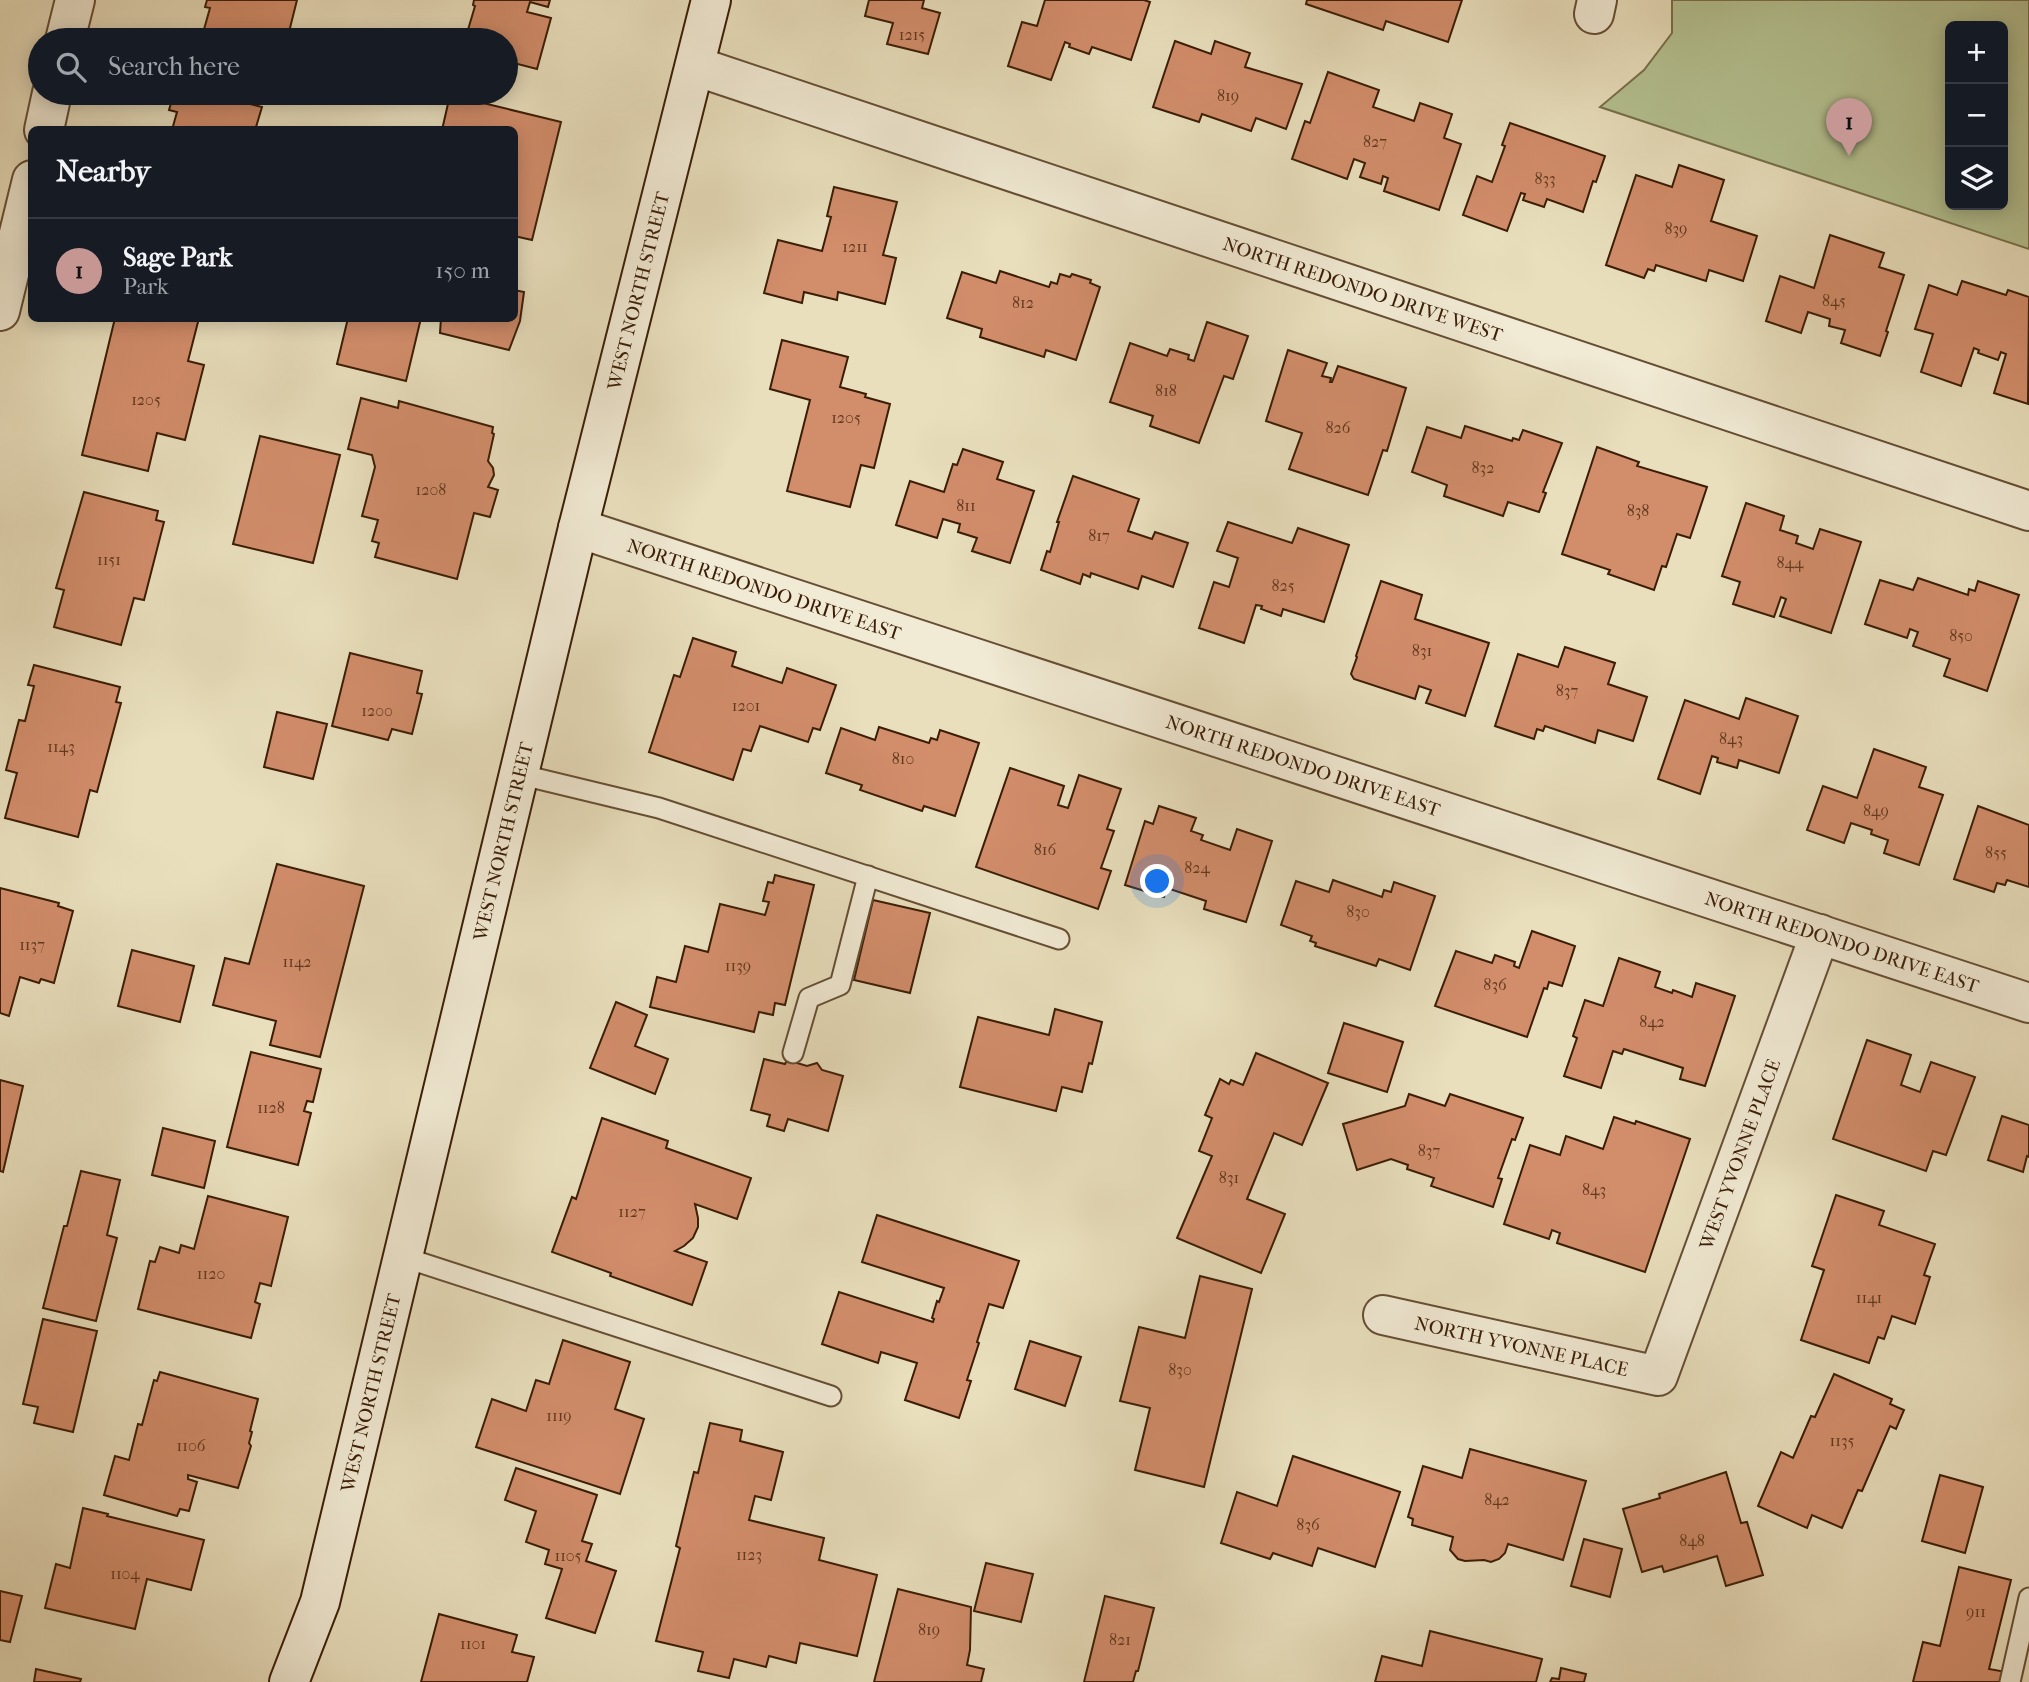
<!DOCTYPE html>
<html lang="en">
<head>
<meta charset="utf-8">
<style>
  :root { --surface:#171b24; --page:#242831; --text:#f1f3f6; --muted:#9ea1a6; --line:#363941; --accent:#c59692 }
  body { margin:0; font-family:"IM FELL French Canon",serif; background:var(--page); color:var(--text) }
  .controls { position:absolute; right:21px; top:21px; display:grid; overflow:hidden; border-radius:10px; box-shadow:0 4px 18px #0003 }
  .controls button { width:63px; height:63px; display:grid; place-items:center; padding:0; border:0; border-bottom:2px solid var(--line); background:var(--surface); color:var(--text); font:35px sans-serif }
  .you { position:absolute; left:1158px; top:882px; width:24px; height:24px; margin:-18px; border:5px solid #fff; border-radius:50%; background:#1a73e8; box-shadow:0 0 0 10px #1a73e833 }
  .badge { display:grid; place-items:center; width:46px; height:46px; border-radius:50%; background:var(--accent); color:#111; font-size:23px; font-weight:700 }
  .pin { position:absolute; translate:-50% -58px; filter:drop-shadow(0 2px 4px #0008) }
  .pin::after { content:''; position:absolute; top:37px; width:24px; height:21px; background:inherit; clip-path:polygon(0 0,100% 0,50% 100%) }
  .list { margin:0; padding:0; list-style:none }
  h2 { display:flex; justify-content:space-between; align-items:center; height:91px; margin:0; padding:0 28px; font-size:30px }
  h2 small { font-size:23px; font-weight:400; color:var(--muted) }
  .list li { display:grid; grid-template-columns:46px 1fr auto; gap:21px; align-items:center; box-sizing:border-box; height:105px; padding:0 28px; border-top:2px solid var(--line) }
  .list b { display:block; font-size:26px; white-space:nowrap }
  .list p { margin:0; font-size:23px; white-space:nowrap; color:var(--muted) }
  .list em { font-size:23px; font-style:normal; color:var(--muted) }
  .icon { flex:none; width:38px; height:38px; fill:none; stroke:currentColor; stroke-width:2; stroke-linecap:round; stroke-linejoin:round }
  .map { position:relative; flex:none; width:2029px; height:1682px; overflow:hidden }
  .search { position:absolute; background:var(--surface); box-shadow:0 4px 18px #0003; left:28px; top:28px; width:490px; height:77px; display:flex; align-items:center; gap:18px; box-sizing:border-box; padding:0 24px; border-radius:38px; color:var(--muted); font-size:26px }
  .panel { position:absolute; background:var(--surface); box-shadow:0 4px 18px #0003; left:28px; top:126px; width:490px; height:196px; border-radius:10px }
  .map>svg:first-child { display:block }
  .green { fill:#b5c292; stroke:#78704c; stroke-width:2; fill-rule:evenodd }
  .building { fill:#d28d6b; stroke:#3b1d06; stroke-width:2 }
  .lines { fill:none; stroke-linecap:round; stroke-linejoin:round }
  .lane-casing { stroke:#664e34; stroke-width:23 }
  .street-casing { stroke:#664e34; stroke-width:42 }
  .secondary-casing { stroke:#3b1d06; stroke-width:42 }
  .lane { stroke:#f1ead4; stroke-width:19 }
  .street { stroke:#f1ead4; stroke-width:38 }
  .secondary { stroke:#f1ead4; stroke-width:38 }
  .labels { text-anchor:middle; stroke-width:5; stroke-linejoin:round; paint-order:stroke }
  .number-label { font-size:16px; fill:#61391f }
  .street-label { font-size:19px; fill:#3b1d06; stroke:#f1ead4 }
</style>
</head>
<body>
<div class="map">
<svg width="2029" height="1682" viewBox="0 0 2029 1682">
  <rect width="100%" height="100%" fill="#e9dfbd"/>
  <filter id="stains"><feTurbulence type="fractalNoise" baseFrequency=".00286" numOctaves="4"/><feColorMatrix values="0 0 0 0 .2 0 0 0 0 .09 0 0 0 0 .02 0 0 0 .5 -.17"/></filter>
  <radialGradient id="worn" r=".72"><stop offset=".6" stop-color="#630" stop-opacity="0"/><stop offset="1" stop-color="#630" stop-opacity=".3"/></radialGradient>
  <!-- green -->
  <path class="green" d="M1672 0H2029V249L1600 107 1644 70 1672 33ZM1950 26H2003V205H1950Z"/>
  <!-- building -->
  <g class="building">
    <path d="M207 0H297L287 40H271L261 38 260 40H201L210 8 205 7Z"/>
    <path d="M474 0H550L548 7 530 2 527 12 551 18 537 69 506 61V40H465L475 6 473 5Z"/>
    <path d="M869 0H924L922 8 940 13 928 54 887 44 893 23 865 16Z"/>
    <path d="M1045 0H1144L1150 2 1131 60 1092 47 1089 54 1069 47 1070 44 1065 42 1051 80 1008 66 1022 22 1037 26Z"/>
    <path d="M1307 0H1462L1448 42 1386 21 1383 30 1306 4Z"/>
    <path d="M1175 41 1211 54 1215 41 1250 53 1245 67 1302 84 1286 129 1256 118 1251 131 1202 114 1199 122 1153 107Z"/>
    <path d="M1328 72 1379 90 1373 107 1414 121 1420 103 1452 114 1444 138 1461 144 1439 210 1384 191 1388 178 1383 176 1381 184 1360 177 1365 163 1354 159 1347 179 1292 159 1305 121 1310 123Z"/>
    <path d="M174 93H207L262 107 256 127 260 130H172L177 112 169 110Z"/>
    <path d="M450 95 561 122 532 240 514 236V130H442Z"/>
    <path d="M1510 123 1605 156 1596 182 1593 181 1583 212 1547 199 1544 207 1523 200 1525 194 1521 193 1507 231 1463 215 1477 176 1492 182 1505 146 1502 145Z"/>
    <path d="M1679 165 1724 180 1711 221 1757 236 1743 281 1709 270 1706 281 1656 265 1654 271 1648 269 1644 278 1606 265 1636 175 1672 187Z"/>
    <path d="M834 187 897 202 883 255 896 258 885 304 838 292 837 300 804 292 802 303 764 293 778 240 822 251 831 217 827 216Z"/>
    <path d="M1830 235 1884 253 1879 267 1904 275 1886 331 1888 332 1880 356 1841 343 1845 330 1829 326 1830 319 1808 312 1801 333 1766 321 1780 276 1814 288Z"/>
    <path d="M1000 271 1049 287 1051 282 1057 284 1060 274 1070 277 1072 274 1091 280 1090 283 1100 287 1076 360 1046 350 1044 357 980 337 982 329 947 318 962 272 996 283Z"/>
    <path d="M1962 281 2006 295 2008 290 2029 297 2028 404 1994 393 2006 354 2001 352 1998 360 1978 353 1979 350 1974 348 1961 386 1921 372 1933 334 1915 329 1929 285 1957 295Z"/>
    <path d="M514 290 524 292 520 321 509 350 440 333 441 318H514Z"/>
    <path d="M115 318H199L188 361 204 365 185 440 157 433 148 471 82 455Z"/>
    <path d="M348 318H421L406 381 337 364Z"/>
    <path d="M1207 322 1248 336 1233 379 1224 376 1199 443 1150 426 1153 416 1110 402 1130 343 1167 356 1170 349 1189 355 1188 359 1194 361Z"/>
    <path d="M782 340 848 357 840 387 866 394 865 397 890 404 874 468 861 465 850 507 787 491 810 400 770 389Z"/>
    <path d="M1288 350 1327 363 1322 376 1331 378 1330 382H1332L1338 366 1406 388 1387 451 1383 450 1368 495 1289 469 1302 433 1266 421Z"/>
    <path d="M361 398 398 408 399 401 493 427 492 433 494 434 488 461 493 468 494 475 488 487 498 490 490 517 474 513 457 579 375 557 379 543 372 541 378 520 362 516 375 467 372 455 348 449Z"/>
    <path d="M1465 426 1512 441 1513 438 1519 440 1523 430 1562 443 1543 492 1546 493 1539 512 1508 502 1503 516 1444 496 1447 485 1412 472 1427 427 1461 438Z"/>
    <path d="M260 436 340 455 313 563 233 544Z"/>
    <path d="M1597 447 1639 462 1637 466 1707 487 1690 538 1677 534 1666 567 1662 566 1654 590 1608 574 1610 570 1562 554Z"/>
    <path d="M963 449 1003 462 997 479 1034 491 1010 563 972 551 977 538 958 532 960 524 943 519 937 538 896 525 910 481 944 492 953 464 957 465Z"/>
    <path d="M1073 476 1139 499 1128 531 1152 539 1155 532 1188 543 1173 587 1142 576 1138 589 1091 573 1090 577 1083 574 1080 584 1041 570 1047 551 1050 552 1059 522H1057Z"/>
    <path d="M84 492 158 511 156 520 164 522 144 600 134 598 121 645 54 627 64 590 56 588Z"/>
    <path d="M1746 503 1784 516 1780 530 1798 536 1796 543 1813 549 1820 529 1861 542 1831 633 1780 616 1786 599 1781 597 1774 617 1733 604 1740 582 1722 576Z"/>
    <path d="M1228 522 1292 543 1298 528 1349 545 1324 622 1283 609 1281 616 1261 609 1262 606 1256 605 1244 643 1199 628 1214 582 1229 587 1238 558 1217 551Z"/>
    <path d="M1918 578 1968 595 1969 589 1975 591 1978 581 2019 595 1987 691 1944 676 1950 659 1913 646 1918 632 1910 629 1907 638 1865 624 1880 580 1913 590Z"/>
    <path d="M1381 581 1422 595 1415 619 1489 643 1465 716 1426 703 1431 690 1419 686 1415 699 1354 679 1351 674 1357 657 1356 656Z"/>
    <path d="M693 638 736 652 732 666 782 683 787 668 836 685 820 730 813 728 808 742 760 726 751 751 743 749 733 780 649 752 674 675 680 677Z"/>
    <path d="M1565 647 1615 663 1608 684 1647 697 1633 741 1598 730 1595 743 1545 726 1543 731 1537 729 1534 739 1495 726 1518 654 1558 667Z"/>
    <path d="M350 653 422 671 417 693 422 694 412 734 392 729 388 740 332 726Z"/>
    <path d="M34 665 120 687 116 702 121 703 97 792 90 790 78 837 5 818 17 773 6 770 19 720 25 721 34 686 28 685Z"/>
    <path d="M1746 698 1798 716 1779 773 1739 760 1737 768 1717 762 1718 758 1712 756 1700 794 1658 779 1685 700 1739 719Z"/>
    <path d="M277 712 327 724 313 779 264 767Z"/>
    <path d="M879 727 929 743 931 738 937 740 940 730 979 743 955 816 924 806 922 811 860 790 862 785 826 773 841 728 875 740Z"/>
    <path d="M1874 749 1926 767 1919 787 1943 795 1919 865 1884 853 1888 840 1871 834 1872 830 1851 823 1844 843 1807 830 1823 786 1857 798Z"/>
    <path d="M1010 768 1064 786 1058 805 1068 808 1079 775 1121 789 1107 829 1114 831 1101 868 1111 871 1098 909 976 867Z"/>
    <path d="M1159 806 1196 818 1191 831 1203 835 1201 840 1230 850 1237 829 1272 841 1246 922 1204 909 1206 901 1167 888 1164 897 1125 885 1145 821 1153 824Z"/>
    <path d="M1978 806 2029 825V887L2007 880 2005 885 1997 883 1994 892 1954 879Z"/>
    <path d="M277 864 364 886 320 1057 270 1045 276 1021 213 1005 225 958 249 964Z"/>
    <path d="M775 875 814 885 785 1005 775 1003 773 1015 759 1012 754 1032 650 1007 657 977 676 982 685 946 708 952 720 904 765 915 769 902 763 901 768 882 773 883Z"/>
    <path d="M1333 880 1382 897 1384 890 1391 892 1394 882 1435 896 1410 970 1379 959 1376 966 1315 946 1316 943 1310 941 1312 936 1281 925 1296 881 1329 892Z"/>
    <path d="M0 888 59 903 58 906 73 911 54 983 41 979 39 983 20 977 9 1016 0 1013Z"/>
    <path d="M873 900 930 913 910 993 854 980Z"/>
    <path d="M1532 931 1575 946 1562 986 1549 982 1547 989 1544 988 1527 1037 1435 1006 1456 951 1492 963 1495 955 1515 962 1514 966 1519 968Z"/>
    <path d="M132 950 194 966 180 1022 118 1006Z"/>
    <path d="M1619 958 1660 972 1655 987 1672 993 1673 990 1692 997 1696 983 1735 996 1705 1086 1680 1079 1683 1068 1624 1049 1622 1054 1613 1051 1601 1088 1564 1076 1577 1038 1573 1036 1585 1000 1603 1006Z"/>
    <path d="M616 1002 647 1015 635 1046 668 1059 655 1094 590 1068Z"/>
    <path d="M1055 1009 1102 1022 1092 1064 1089 1063 1082 1092 1062 1087 1056 1111 960 1087 978 1017 1049 1035Z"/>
    <path d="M1344 1023 1403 1042 1387 1092 1328 1073Z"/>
    <path d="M1867 1040 1911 1055 1901 1085 1920 1092 1931 1062 1975 1077 1946 1155 1933 1151 1926 1171 1833 1139Z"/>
    <path d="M251 1052 321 1069 313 1102 307 1101 304 1111 311 1113 298 1165 227 1147Z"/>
    <path d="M1256 1053 1328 1083 1302 1145 1274 1133 1247 1199 1285 1214 1261 1273 1177 1238 1212 1156 1199 1151 1212 1118 1205 1115 1220 1079 1229 1084 1231 1080 1243 1085Z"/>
    <path d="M764 1059 785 1064 787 1060 807 1066 817 1063 822 1070 843 1076 828 1131 788 1119 784 1131 767 1126 770 1115 751 1110Z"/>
    <path d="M0 1080 23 1086 3 1172 0 1171Z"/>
    <path d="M1409 1094 1445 1106 1450 1094 1523 1118 1515 1140 1512 1139 1498 1178 1502 1179 1493 1207 1431 1186 1434 1178 1407 1169 1408 1165 1391 1159 1357 1170 1343 1124 1405 1106Z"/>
    <path d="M2002 1116 2029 1125V1157L2027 1156 2023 1172 1988 1160Z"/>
    <path d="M1614 1117 1635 1124 1636 1121 1690 1139 1645 1272 1557 1243 1560 1233 1552 1230 1549 1239 1504 1224 1530 1145 1560 1155 1566 1136 1603 1149Z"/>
    <path d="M602 1118 668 1141 666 1148 751 1178 737 1219 695 1204 698 1218V1227L693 1238 684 1246 675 1251 707 1262 692 1305 610 1276 611 1273 552 1252 572 1197 576 1199Z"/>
    <path d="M163 1128 215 1141 204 1188 152 1175Z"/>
    <path d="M81 1171 120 1180 107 1235 117 1238 96 1321 43 1308 64 1226H67Z"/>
    <path d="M1836 1195 1884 1211 1879 1225 1935 1244 1924 1275 1930 1277 1915 1324 1892 1316 1884 1339 1878 1337 1869 1363 1801 1340 1824 1270 1812 1266Z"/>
    <path d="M208 1196 288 1217 271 1286 260 1283 255 1302 260 1304 251 1338 138 1309 150 1261 155 1262 160 1247 179 1253 181 1245 194 1249Z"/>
    <path d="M877 1215 1019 1261 1003 1308 989 1304 977 1342 979 1343 967 1380 971 1381 959 1418 905 1400 917 1363 881 1352 878 1363 822 1344 839 1292 933 1322 934 1319 932 1318 937 1301 939 1302 944 1288 862 1262Z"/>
    <path d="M1200 1276 1252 1289 1204 1487 1135 1470 1150 1408 1120 1401 1139 1327 1185 1338Z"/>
    <path d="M43 1319 97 1331 73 1432 34 1423 38 1407 23 1404Z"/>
    <path d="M563 1340 630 1362 615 1409 644 1419 620 1494 476 1447 492 1399 526 1411 536 1380 549 1384Z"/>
    <path d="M1030 1341 1081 1357 1065 1406 1015 1389Z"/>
    <path d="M160 1372 258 1399 250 1431 252 1432 249 1443 251 1446 238 1488 188 1475V1479L197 1482 189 1511 180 1509 177 1516 104 1495 115 1456 129 1460 138 1424 142 1425 154 1380 157 1381Z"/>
    <path d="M1834 1374 1892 1399 1890 1404 1904 1410 1896 1429 1890 1426 1862 1491 1858 1490 1842 1528 1812 1515 1807 1528 1758 1506 1781 1452 1793 1458 1811 1416 1815 1417Z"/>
    <path d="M710 1423 742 1430 740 1441 783 1452 771 1500 755 1496 749 1520 824 1538 819 1560 877 1575 857 1656 800 1643 796 1663 769 1656 766 1667 734 1659 729 1678 698 1671 703 1652 656 1641 680 1548 676 1546 694 1472 698 1473Z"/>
    <path d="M1470 1449 1586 1481 1563 1560 1508 1544 1505 1553 1499 1559 1491 1562 1484 1560 1465 1561 1458 1559 1450 1550 1453 1537 1412 1525 1413 1519 1408 1517 1423 1466 1462 1478Z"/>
    <path d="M1293 1456 1400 1492 1375 1567 1318 1548 1312 1566 1273 1553 1270 1559 1221 1543 1237 1492 1277 1506Z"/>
    <path d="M516 1468 597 1495 582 1541 592 1544 586 1561 616 1571 595 1633 546 1618 562 1569 545 1564 549 1550 526 1542 536 1511 505 1500Z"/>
    <path d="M1726 1472 1741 1523 1747 1522 1763 1575 1726 1586 1717 1556 1664 1572 1662 1566 1642 1572 1623 1509 1660 1498 1659 1494Z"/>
    <path d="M1940 1475 1983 1487 1965 1553 1922 1541Z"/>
    <path d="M83 1508 108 1514 107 1516 204 1540 191 1590 147 1579 135 1629 45 1608 56 1564 70 1568Z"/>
    <path d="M1584 1539 1622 1549 1610 1597 1571 1586Z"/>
    <path d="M986 1563 1033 1574 1021 1622 974 1611Z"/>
    <path d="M1959 1567 2011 1580 1989 1669 2006 1672 2003 1682H1913L1923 1642 1940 1646Z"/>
    <path d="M898 1589 971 1607 970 1650 967 1665 984 1669 981 1682H874Z"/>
    <path d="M0 1591 22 1596 10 1642 0 1640Z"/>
    <path d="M1105 1596 1154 1608 1138 1671H1136L1133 1682H1084Z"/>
    <path d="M439 1614 517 1635 512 1652 534 1657 527 1682H421Z"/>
    <path d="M1430 1631 1542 1659 1536 1682H1375L1382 1656 1422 1666Z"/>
    <path d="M1561 1668 1586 1674 1584 1682H1550L1552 1678 1559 1679Z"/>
    <path d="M36 1669 81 1679 80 1682H34Z"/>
  </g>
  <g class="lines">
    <!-- lane casing -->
    <g class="lane-casing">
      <g id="lane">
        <path d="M518 774 659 808 1059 939"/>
        <path d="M793 1053 809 998 840 985 868 876"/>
        <path d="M403 1257 831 1396"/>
        <path d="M2010 1682 2029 1598"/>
      </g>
    </g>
    <!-- street casing -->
    <g class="street-casing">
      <g id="street">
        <path d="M1594 14 1597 0"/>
        <path d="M65 40 75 0"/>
        <path id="s1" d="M695 66 2029 511"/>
        <path d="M44 130 52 93"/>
        <path d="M0 311 32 180"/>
        <path id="s2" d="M578 528 2029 1003"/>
        <path id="s3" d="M1383 1315 1658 1376 1820 934"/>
      </g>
    </g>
    <!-- secondary casing -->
    <g class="secondary-casing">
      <g id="secondary">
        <path id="s4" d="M289 1682 320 1602 578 528 711 0"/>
      </g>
    </g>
    <!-- lane -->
    <use href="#lane" class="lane"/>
    <!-- street -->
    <use href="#street" class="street"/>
    <!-- secondary -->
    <use href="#secondary" class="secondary"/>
  </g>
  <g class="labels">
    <!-- number labels -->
    <g class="number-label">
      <text x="912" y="40">1215</text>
      <text x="1228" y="101">819</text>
      <text x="1375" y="147">827</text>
      <text x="1545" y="184">833</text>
      <text x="1676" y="234">839</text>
      <text x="855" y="252">1211</text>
      <text x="1834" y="306">845</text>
      <text x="1023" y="308">812</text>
      <text x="1166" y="396">818</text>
      <text x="146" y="405">1205</text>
      <text x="846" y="423">1205</text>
      <text x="1338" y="433">826</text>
      <text x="1483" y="473">832</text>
      <text x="431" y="495">1208</text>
      <text x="966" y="511">811</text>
      <text x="1638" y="516">838</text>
      <text x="1099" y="541">817</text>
      <text x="109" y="565">1151</text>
      <text x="1790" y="568">844</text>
      <text x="1283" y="591">825</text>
      <text x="1961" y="641">850</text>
      <text x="1422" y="656">831</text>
      <text x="1567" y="696">837</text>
      <text x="746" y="711">1201</text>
      <text x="377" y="716">1200</text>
      <text x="1731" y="744">843</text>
      <text x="61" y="752">1143</text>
      <text x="903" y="764">810</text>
      <text x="1876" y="816">849</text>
      <text x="1045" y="855">816</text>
      <text x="1996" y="858">855</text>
      <text x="1197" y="873">824</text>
      <text x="1358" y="917">830</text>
      <text x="32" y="950">1137</text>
      <text x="297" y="967">1142</text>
      <text x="738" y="971">1139</text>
      <text x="1495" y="990">836</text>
      <text x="1652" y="1027">842</text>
      <text x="271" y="1113">1128</text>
      <text x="1429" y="1156">837</text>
      <text x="1229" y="1183">831</text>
      <text x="1594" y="1195">843</text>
      <text x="632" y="1217">1127</text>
      <text x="211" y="1279">1120</text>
      <text x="1869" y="1303">1141</text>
      <text x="1180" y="1375">830</text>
      <text x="559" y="1421">1119</text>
      <text x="1842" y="1446">1135</text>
      <text x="191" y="1451">1106</text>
      <text x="1497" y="1505">842</text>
      <text x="1308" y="1530">836</text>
      <text x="1692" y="1546">848</text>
      <text x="749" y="1560">1123</text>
      <text x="568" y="1561">1105</text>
      <text x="125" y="1579">1104</text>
      <text x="1976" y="1617">911</text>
      <text x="929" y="1635">819</text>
      <text x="1120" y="1645">821</text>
      <text x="473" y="1649">1101</text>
    </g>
    <!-- street labels -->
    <g class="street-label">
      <text dy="7" stroke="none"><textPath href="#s1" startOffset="704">NORTH REDONDO DRIVE WEST</textPath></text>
      <text dy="7" stroke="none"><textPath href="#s4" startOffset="1435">WEST NORTH STREET</textPath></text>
      <text dy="7" stroke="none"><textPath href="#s2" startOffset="196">NORTH REDONDO DRIVE EAST</textPath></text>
      <text dy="7" stroke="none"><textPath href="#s2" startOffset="763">NORTH REDONDO DRIVE EAST</textPath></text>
      <text dy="7" stroke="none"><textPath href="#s4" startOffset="868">WEST NORTH STREET</textPath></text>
      <text dy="7" stroke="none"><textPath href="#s2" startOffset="1330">NORTH REDONDO DRIVE EAST</textPath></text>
      <text dy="7" stroke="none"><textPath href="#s3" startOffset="518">WEST YVONNE PLACE</textPath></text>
      <text dy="7" stroke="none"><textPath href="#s3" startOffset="142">NORTH YVONNE PLACE</textPath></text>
      <text dy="7" stroke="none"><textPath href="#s4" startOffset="301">WEST NORTH STREET</textPath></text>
    </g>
  </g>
  <rect width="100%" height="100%" filter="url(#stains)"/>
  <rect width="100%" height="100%" fill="url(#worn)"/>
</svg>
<div class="controls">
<button>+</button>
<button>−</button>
<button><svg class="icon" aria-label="layers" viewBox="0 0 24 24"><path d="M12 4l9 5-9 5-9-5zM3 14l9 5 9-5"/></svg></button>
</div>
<div class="you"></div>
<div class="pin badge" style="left:1849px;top:156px">1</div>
<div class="search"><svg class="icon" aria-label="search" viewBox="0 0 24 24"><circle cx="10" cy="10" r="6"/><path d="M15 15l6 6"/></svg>Search here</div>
<section class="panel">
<h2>Nearby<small></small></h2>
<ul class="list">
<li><span class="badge">1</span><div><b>Sage Park</b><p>Park</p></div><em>150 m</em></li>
</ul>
</section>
</div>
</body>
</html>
